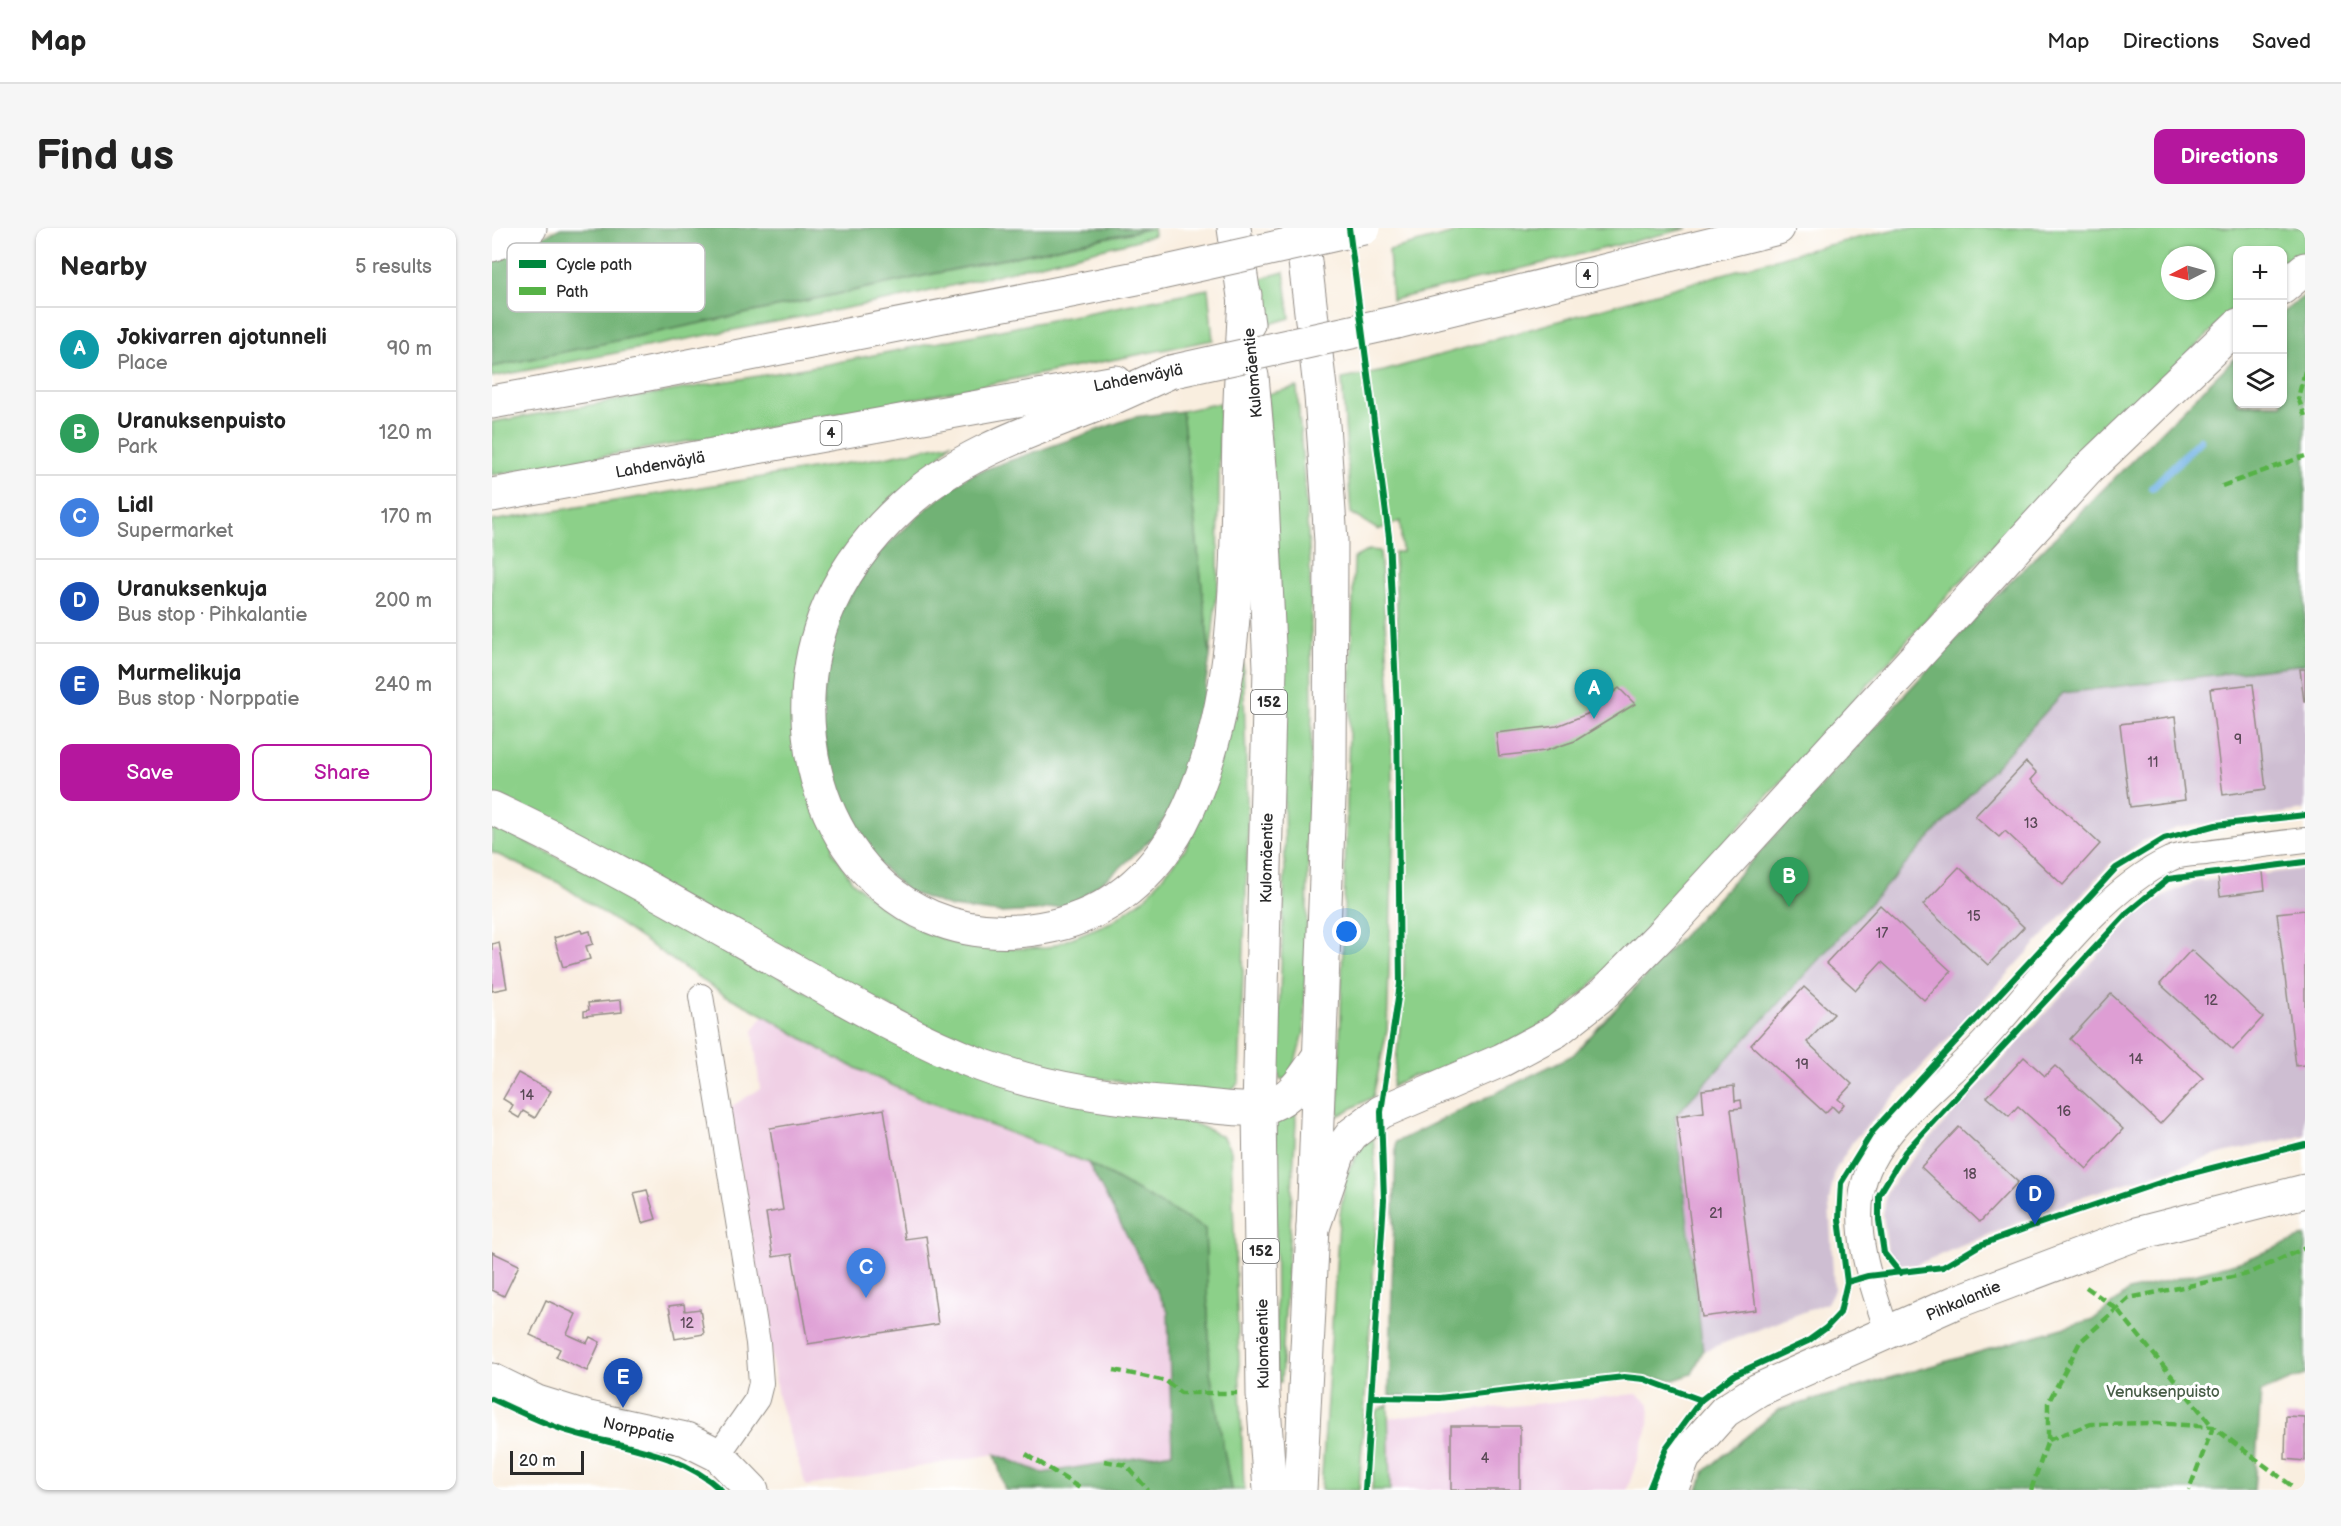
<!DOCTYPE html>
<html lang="en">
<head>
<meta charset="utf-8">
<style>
  :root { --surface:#fff; --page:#f6f6f6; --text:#222; --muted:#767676; --line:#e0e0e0; --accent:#b5179e }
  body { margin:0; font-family:"Balsamiq Sans",sans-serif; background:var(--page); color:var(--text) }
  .controls { position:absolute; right:18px; top:18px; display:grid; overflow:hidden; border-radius:12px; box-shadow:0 2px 4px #0004 }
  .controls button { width:54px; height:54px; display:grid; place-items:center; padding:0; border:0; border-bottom:2px solid var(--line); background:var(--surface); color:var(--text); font:30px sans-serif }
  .compass { position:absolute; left:1669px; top:18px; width:54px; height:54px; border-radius:50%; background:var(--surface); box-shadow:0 2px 4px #0004; rotate:264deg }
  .scale { position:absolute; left:18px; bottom:15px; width:74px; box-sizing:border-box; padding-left:6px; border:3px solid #2b2b2b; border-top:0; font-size:16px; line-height:21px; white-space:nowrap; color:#2b2b2b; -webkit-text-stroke:4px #fff; paint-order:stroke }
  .you { position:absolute; left:855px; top:704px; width:21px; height:21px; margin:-15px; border:4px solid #fff; border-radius:50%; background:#1a73e8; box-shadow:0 0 0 9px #1a73e833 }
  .badge { display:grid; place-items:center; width:39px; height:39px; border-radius:50%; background:var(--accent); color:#fff; font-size:20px; font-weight:700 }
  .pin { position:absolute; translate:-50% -50px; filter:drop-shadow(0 2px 3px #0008) }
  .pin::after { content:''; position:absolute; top:32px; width:21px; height:18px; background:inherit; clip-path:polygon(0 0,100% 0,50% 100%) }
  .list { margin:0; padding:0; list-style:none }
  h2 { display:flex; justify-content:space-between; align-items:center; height:78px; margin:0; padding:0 24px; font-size:26px }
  h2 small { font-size:20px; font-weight:400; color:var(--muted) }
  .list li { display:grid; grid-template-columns:39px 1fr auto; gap:18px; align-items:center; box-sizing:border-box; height:84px; padding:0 24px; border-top:2px solid var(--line) }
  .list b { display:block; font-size:22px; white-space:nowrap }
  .list p { margin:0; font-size:20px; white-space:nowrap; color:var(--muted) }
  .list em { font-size:20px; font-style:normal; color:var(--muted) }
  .actions { display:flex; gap:12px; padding:18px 24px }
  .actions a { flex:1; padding:14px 0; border:2px solid var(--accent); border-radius:12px; text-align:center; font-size:21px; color:var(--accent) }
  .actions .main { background:var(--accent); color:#fff }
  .icon { flex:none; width:33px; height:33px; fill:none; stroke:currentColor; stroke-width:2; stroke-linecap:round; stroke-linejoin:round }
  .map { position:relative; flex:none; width:1813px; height:1262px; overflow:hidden; border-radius:12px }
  header { display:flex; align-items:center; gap:36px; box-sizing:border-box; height:84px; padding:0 30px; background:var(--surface); border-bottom:2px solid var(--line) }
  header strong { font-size:28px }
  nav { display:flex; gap:33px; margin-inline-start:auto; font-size:21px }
  .intro { display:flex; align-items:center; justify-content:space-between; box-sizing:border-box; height:144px; padding:0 36px }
  h1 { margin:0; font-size:42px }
  .button { padding:15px 27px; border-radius:12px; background:var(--accent); color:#fff; font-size:21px; font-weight:700 }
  main { display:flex; gap:36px; padding:0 36px }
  aside { flex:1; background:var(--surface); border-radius:12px; box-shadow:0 2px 4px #0004 }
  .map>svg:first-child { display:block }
  .built { fill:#f0d0e5 }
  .industrial { fill:#cebed2 }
  .green { fill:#8cd089; stroke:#5c7e5a; stroke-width:1.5; fill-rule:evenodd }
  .forest { fill:#71b275; stroke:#4e6e50; stroke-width:1.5 }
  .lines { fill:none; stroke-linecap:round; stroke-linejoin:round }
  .stream { stroke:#71b2e6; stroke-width:8 }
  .building { fill:#de9ed4 }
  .street-casing { stroke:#928c85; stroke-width:26 }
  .secondary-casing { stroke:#928c85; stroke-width:35 }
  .primary-casing { stroke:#928c85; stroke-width:35 }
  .highway-casing { stroke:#928c85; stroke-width:35 }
  .street { stroke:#fff; stroke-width:24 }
  .secondary { stroke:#fff; stroke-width:33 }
  .primary { stroke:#fff; stroke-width:33 }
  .highway { stroke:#fff; stroke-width:33 }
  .highway-bridge-casing { stroke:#928c85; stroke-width:35; stroke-linecap:butt }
  .highway-bridge { stroke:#fff; stroke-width:33 }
  .quiet { stroke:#56b246; stroke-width:4.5; stroke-dasharray:9 4.5; stroke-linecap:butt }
  .cycleway-casing { stroke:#fff; stroke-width:10 }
  .cycleway { stroke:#00873e; stroke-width:6 }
  .labels { text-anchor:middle; stroke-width:6; stroke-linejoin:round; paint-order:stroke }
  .number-label { font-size:14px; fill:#584855 }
  .shield { fill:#fff; stroke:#6b6b6b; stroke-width:1.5 }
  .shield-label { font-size:15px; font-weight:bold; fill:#2b2b2b }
  .street-label { font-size:16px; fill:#2b2b2b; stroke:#fff }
  .park-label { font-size:16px; fill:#485d47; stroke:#fff }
  .key { fill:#fff; stroke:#bfbfbf; stroke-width:1.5 }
  .key-label { font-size:16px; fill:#2b2b2b }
</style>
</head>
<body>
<header>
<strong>Map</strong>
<nav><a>Map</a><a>Directions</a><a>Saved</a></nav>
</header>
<div class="intro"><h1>Find us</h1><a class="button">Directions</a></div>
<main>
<aside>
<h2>Nearby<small>5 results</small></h2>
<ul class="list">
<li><span class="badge" style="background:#0f9aa8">A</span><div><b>Jokivarren ajotunneli</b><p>Place</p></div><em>90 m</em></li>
<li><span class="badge" style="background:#2e9e5b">B</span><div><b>Uranuksenpuisto</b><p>Park</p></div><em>120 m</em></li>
<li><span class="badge" style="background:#3f7fe0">C</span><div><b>Lidl</b><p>Supermarket</p></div><em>170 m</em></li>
<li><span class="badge" style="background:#1a4fb4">D</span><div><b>Uranuksenkuja</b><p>Bus stop · Pihkalantie</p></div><em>200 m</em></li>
<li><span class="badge" style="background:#1a4fb4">E</span><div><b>Murmelikuja</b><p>Bus stop · Norppatie</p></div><em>240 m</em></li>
</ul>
<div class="actions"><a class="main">Save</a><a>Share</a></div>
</aside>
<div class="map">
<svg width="1813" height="1262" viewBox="0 0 1813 1262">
  <rect width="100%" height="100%" fill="#fff"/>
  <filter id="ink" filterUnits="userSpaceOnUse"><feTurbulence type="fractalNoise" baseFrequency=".0167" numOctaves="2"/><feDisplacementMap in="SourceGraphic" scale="12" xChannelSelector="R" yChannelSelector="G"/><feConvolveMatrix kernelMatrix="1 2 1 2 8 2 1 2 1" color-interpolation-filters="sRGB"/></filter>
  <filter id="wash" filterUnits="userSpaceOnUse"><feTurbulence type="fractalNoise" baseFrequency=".008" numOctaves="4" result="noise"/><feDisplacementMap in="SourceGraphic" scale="24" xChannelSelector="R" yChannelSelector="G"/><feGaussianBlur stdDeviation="1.35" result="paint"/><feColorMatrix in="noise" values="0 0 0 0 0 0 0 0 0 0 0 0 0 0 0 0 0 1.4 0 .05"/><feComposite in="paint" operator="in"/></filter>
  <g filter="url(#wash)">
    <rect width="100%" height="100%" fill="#f9eedf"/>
    <!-- built -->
    <g class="built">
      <path d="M272 787 343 830 425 869 596 935 676 1084 680 1224 551 1245 503 1226 314 1258 286 1169 238 879 268 861 261 803Z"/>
      <path d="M1145 1166 1158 1176 1157 1196 1135 1262H898L897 1190Z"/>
    </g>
    <!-- industrial -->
    <g class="industrial">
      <path d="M1813 436V582L1685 600 1651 613 1618 636 1361 913 1343 943 1337 974 1342 1062 1335 1075 1211 1123 1183 888 1571 465Z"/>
      <path d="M1813 641V907L1731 925 1592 968 1423 1037 1406 1036 1396 1026 1391 987 1395 963 1417 934 1641 689 1677 665 1702 654Z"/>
    </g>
    <!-- green -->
    <g class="green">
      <path d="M661 0 662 7 642 13 422 67 0 149V139Z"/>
      <path d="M981 0H1196L900 72 897 22Z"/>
      <path d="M1408 0H1813V25L1791 43 1790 22H1746L1745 78 1515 302 1138 720 1057 797 944 846 919 848 900 859C915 770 914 681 912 591 911 502 907 413 902 324H910L908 293 886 302 859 285 850 151 892 143 1311 23ZM1678 27H1714V63H1678Z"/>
      <path d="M792 44 798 90 768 99 762 52Z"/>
      <path d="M716 61 721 112 274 200 0 247V194L336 136Z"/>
      <path d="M805 159 818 333 820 481 812 805 800 843 794 851H788L785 838 793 641 790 397 775 166Z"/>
      <path d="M728 175 726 354 718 429 690 183Z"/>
      <path d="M459 215 431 248 390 284 341 623 360 653 393 682 429 702 463 715 501 721 555 720 619 694 654 669 694 620 750 392 756 607 747 854 738 864 681 860 554 844 471 817 0 573V293L393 229Z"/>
      <path d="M877 322 888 323 899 478 901 617 895 803 881 869 846 888 862 330Z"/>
      <path d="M0 597 123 657 328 771 693 891 730 908 739 923 752 1262H739L718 1144 713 1001 596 935 425 869 343 830 272 787 231 766 67 655 0 624Z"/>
      <path d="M803 880 804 894 789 1154H784L783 895Z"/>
      <path d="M881 907 886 975 867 1262H829L847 993 854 947 869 920Z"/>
      <path d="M896 1177 898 1262H880L884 1183Z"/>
    </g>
    <!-- forest -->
    <g class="forest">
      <path d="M69 0H658L0 139V31Z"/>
      <path d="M1813 67V436L1571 465 1183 888 1211 1123 1200 1146 1182 1152 1132 1149 947 1170 897 1168 904 914 1081 827 1497 375 1745 128 1746 176H1790L1791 84Z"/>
      <path d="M690 183 718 429 705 508 682 577 660 610 629 639 581 676 544 683 509 685 459 679 415 663 368 617 342 558 330 498 335 436 345 390 381 330 433 282 477 247 642 189Z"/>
      <path d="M596 935 713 1001 718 1144 739 1262H513L503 1226 551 1245 680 1224 676 1084Z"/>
      <path d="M1813 1008V1147L1769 1164 1762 1262H1206L1213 1243 1286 1182 1602 1091 1637 1063 1747 1034Z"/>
    </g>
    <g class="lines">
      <!-- stream -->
      <path class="stream" d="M1660 260 1708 212"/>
    </g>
    <g id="blocks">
      <!-- building -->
      <g class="building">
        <path d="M1808 441H1813V474H1812Z"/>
        <path d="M1761 456 1774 561 1731 567 1718 461Z"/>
        <path d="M1127 460 1143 476 1083 513 1053 523 1007 528 1004 505 1065 498 1095 486Z"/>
        <path d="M1683 489 1693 572 1638 579 1628 496Z"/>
        <path d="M1534 534 1545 545 1539 552 1608 616 1571 657 1513 603 1507 609 1483 588Z"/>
        <path d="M1467 639 1532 699 1496 737 1431 677Z"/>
        <path d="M1771 644 1773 662 1728 668 1726 649Z"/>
        <path d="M1388 677 1459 743 1432 772 1390 734 1364 762 1334 735Z"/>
        <path d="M1813 682V837L1804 838 1785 685Z"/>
        <path d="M89 702 90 705 98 703 101 716 94 718 98 731 71 739 62 710Z"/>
        <path d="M7 714 15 760 0 763V716Z"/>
        <path d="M1699 722 1771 789 1741 822 1668 756Z"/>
        <path d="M1312 759 1342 786 1315 814 1360 856 1346 871 1352 876 1346 884 1340 878 1333 885 1259 817Z"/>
        <path d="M1619 766 1711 850 1668 896 1578 811Z"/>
        <path d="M129 772 130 784 92 788V783L97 782 96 775Z"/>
        <path d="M1532 829 1553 848 1563 838 1631 901 1595 941 1526 878 1517 888 1495 869Z"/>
        <path d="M26 845 59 863 43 890 31 883 27 890 17 884 21 877 11 871Z"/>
        <path d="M1242 858 1243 873 1249 872 1250 880 1239 881 1264 1082 1210 1089 1185 888 1212 884 1210 862Z"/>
        <path d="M392 881 413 1011 434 1008 446 1096 316 1116 300 1026 281 1029 274 985 291 982 278 900Z"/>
        <path d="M1467 899 1526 954 1488 994 1429 939Z"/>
        <path d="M155 962 164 991 150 995 142 965Z"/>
        <path d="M0 1024 27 1037 12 1068 0 1062Z"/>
        <path d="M54 1072 84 1086 75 1106 95 1115 98 1109 108 1114 95 1143 64 1129 68 1121 38 1107Z"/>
        <path d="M192 1076 193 1083 208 1081 212 1106 183 1111 177 1078Z"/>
        <path d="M1794 1188 1813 1189V1233L1793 1231Z"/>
        <rect x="959" y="1198" width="69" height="64"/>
      </g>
    </g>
  </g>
  <g filter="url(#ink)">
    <use href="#blocks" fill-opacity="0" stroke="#928c85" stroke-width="1.5"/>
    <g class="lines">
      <!-- street casing -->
      <g class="street-casing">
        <g id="street">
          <path d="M209 768 266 1115 269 1155 265 1171 226 1227"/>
          <path d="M1396 1106C1381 1060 1362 1013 1370 964 1379 905 1452 856 1491 814 1544 756 1607 664 1678 631 1688 626 1703 626 1714 625 1747 620 1780 616 1813 612"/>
        </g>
      </g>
      <!-- secondary casing -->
      <g class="secondary-casing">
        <g id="secondary">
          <path d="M0 1152 45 1174 93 1189 194 1211 226 1227 260 1262"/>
          <path d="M1179 1262 1192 1229 1233 1183 1266 1162 1464 1074 1644 1006 1813 963"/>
        </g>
      </g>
      <!-- primary casing -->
      <g class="primary-casing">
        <g id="primary">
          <path d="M742 0 756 96"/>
          <path d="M760 148 769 250 778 439 767 881 771 1166 778 1262"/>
          <path d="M808 1262 821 1000 838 542 839 313 829 168 809 0"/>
        </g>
      </g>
      <!-- highway casing -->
      <g class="highway-casing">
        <g id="highway">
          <path d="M0 17 38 0"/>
          <path d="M1790 60 1813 41"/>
          <path d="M905 94 1286 0"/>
          <path d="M678 144C651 156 624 169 597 180 532 205 462 230 411 278 377 309 348 348 332 390 274 547 377 738 560 698 618 685 661 648 689 596 750 480 744 332 747 205 748 159 751 113 753 67"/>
          <path d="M0 174 141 149 665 46"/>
          <path d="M0 267 624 154"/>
          <path d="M0 580C102 627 199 684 296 739 359 775 421 811 489 837 553 861 624 871 692 876 716 877 757 886 779 877 802 868 813 848 826 829"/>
          <path d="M821 1000 847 924 860 906 889 884 1010 832 1064 803 1111 766 1169 707 1598 239 1746 97"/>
        </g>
      </g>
      <!-- street -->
      <use href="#street" class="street"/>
      <!-- secondary -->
      <use href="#secondary" class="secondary"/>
      <!-- primary -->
      <use href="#primary" class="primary"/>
      <!-- highway -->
      <use href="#highway" class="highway"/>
      <!-- highway-bridge casing -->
      <g class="highway-bridge-casing">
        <g id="highway-bridge">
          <path d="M665 46 872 0"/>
          <path d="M678 144 905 94"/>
        </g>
      </g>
      <!-- highway-bridge -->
      <use href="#highway-bridge" class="highway-bridge"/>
      <!-- quiet -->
      <g class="quiet">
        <path d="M1813 143 1806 170 1813 188"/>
        <path d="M1730 258 1813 228"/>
        <path d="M1594 1059 1625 1081 1721 1199 1697 1262"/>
        <path d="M622 1142 674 1153 689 1165H745"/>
        <path d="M1556 1212 1599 1196 1664 1195 1721 1199 1800 1258"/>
        <path d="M534 1226 591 1262"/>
        <path d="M612 1233 634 1237 656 1262"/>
        <path d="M1539 1262 1556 1212V1175L1588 1114 1637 1070 1755 1046 1813 1020"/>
      </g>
      <!-- cycleway casing -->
      <g class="cycleway-casing">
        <g id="cycleway">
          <path d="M857 0 897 309 905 483 908 756 889 884 892 972 873 1262"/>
          <path d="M1408 1045 1392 1025 1387 992V967L1413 924 1636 684 1676 651 1813 634"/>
          <path d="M1355 1054 1347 991 1349 955 1381 903 1624 640 1672 611 1724 597 1813 587"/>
          <path d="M880 1169 947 1170 1132 1149 1152 1151 1209 1172"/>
          <path d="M0 1171C23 1182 48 1194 72 1202 125 1219 186 1222 229 1262"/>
          <path d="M1157 1262 1174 1220 1209 1172 1242 1147 1316 1113 1334 1100 1348 1085 1355 1054 1376 1048 1451 1039 1488 1017 1543 997 1685 949 1813 916"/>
        </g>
      </g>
      <!-- cycleway -->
      <use href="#cycleway" class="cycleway"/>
    </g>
  </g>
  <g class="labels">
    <!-- number labels -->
    <g class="number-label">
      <text x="1746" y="516">9</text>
      <text x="1661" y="539">11</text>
      <text x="1539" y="600">13</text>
      <text x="1482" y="693">15</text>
      <text x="1390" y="710">17</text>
      <text x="1719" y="777">12</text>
      <text x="1644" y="836">14</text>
      <text x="1310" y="841">19</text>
      <text x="35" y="872">14</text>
      <text x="1572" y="888">16</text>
      <text x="1478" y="951">18</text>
      <text x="1224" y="990">21</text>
      <text x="195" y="1100">12</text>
      <text x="993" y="1235">4</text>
    </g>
    <!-- shield labels -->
    <g class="shield">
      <rect x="1084.5" y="35" width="21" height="24" rx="4.5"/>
      <rect x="328.5" y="193" width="21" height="24" rx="4.5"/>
      <rect x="759" y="462" width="36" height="24" rx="4.5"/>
      <rect x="751" y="1011" width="36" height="24" rx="4.5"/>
    </g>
    <g class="shield-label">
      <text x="1095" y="52">4</text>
      <text x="339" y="210">4</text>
      <text x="777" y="479">152</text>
      <text x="769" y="1028">152</text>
    </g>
    <!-- street labels -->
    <g class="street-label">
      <text transform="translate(760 145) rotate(-95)" y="6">Kulomäentie</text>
      <text transform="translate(646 149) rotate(-11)" y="6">Lahdenväylä</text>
      <text transform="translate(168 236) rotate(-10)" y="6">Lahdenväylä</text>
      <text transform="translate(774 630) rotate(-89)" y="6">Kulomäentie</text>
      <text transform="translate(1471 1072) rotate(-23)" y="6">Pihkalantie</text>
      <text transform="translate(770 1116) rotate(-91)" y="6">Kulomäentie</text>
      <text transform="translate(147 1201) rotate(12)" y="6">Norppatie</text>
    </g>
    <!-- park labels -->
    <g class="park-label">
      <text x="1671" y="1169">Venuksenpuisto</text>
    </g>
  </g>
  <!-- legend -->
  <rect x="15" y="15" width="198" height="69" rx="9" class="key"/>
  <rect x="27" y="32" width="27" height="8" fill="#00873e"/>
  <rect x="27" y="59" width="27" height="8" fill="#56b246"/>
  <g class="key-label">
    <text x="64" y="42">Cycle path</text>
    <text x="64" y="69">Path</text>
  </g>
</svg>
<div class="controls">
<button>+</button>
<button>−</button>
<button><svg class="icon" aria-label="layers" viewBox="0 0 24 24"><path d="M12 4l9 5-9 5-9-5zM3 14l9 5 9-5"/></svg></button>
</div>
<svg class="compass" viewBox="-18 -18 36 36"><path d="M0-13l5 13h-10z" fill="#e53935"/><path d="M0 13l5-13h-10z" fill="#767676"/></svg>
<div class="scale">20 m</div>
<div class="you"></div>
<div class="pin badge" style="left:1102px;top:491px;background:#0f9aa8">A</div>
<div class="pin badge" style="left:1297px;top:679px;background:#2e9e5b">B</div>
<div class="pin badge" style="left:374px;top:1070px;background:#3f7fe0">C</div>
<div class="pin badge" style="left:1543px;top:997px;background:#1a4fb4">D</div>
<div class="pin badge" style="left:131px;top:1180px;background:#1a4fb4">E</div>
</div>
</main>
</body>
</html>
